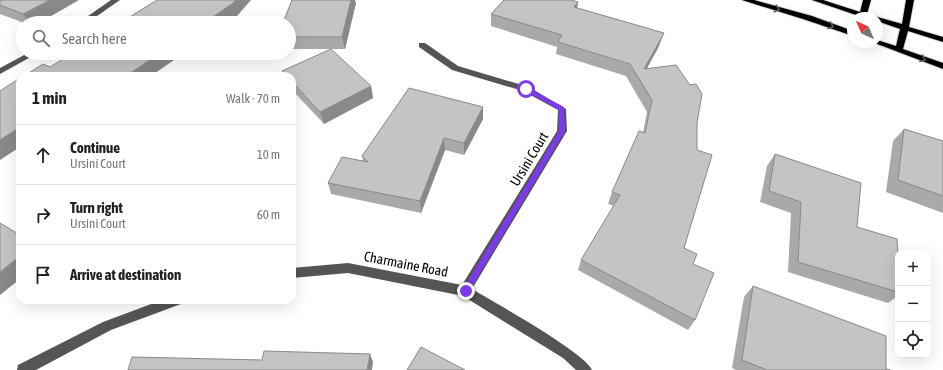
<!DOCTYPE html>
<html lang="en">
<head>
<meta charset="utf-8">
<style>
  :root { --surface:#fff; --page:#f6f6f6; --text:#202124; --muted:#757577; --line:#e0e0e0 }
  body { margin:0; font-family:"Asap Condensed",sans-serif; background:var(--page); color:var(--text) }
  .controls { position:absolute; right:12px; bottom:12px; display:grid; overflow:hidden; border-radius:8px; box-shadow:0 4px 16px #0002 }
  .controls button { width:36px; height:36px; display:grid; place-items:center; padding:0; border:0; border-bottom:1px solid var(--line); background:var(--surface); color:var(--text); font:20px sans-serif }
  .compass { position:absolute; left:847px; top:12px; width:36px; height:36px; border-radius:50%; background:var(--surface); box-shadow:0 4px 16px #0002; rotate:315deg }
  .stop { position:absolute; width:12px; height:12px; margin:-9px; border:3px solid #7c3aed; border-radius:50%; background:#fff }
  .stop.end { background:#7c3aed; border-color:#fff; box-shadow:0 1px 4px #0008 }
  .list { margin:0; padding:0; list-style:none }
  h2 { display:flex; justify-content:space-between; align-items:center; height:52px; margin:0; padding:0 16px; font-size:17px }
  h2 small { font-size:13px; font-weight:400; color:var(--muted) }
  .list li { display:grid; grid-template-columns:26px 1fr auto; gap:12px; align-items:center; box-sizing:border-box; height:60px; padding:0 16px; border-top:1px solid var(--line) }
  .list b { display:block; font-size:15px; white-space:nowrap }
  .list p { margin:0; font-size:13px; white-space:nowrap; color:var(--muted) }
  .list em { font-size:13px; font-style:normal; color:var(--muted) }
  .icon { flex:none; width:22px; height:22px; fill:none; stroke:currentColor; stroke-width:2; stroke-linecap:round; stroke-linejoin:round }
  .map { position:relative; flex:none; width:943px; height:370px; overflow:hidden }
  .search { position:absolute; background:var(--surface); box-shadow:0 4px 16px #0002; left:16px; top:16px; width:280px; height:44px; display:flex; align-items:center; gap:10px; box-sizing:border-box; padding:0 14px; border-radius:22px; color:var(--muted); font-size:15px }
  .panel { position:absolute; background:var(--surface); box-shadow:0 4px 16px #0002; left:16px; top:72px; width:280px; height:232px; border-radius:12px }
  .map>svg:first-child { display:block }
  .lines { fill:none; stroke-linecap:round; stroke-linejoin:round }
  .major-casing { stroke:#dbdbdb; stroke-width:2 }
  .minor { fill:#555; fill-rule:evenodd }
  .major { fill:#000; fill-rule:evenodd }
  .wall { fill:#a9a9a9 }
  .shaded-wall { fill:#898989 }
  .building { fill:#c4c4c4; stroke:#898989 }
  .oneway { stroke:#595959 }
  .route { fill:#7c3aed }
  .labels { text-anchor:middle; stroke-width:3; stroke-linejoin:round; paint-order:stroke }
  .street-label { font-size:14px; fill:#000; stroke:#fff }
</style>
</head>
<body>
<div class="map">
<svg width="943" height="370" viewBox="0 0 943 370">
  <rect width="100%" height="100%" fill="#fff"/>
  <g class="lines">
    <!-- major casing -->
    <g class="major-casing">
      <g id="major">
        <path d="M742 0H754L812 16 853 31V36L806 20Z"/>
        <path d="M812 0H823L860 12 863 0H871L867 14 902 24 906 0H914L909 27 943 37V42L908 31 903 49 943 63V69L872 42H877V40L896 46 900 29 877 21V18H858L859 16Z"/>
      </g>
    </g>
    <!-- minor -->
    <g class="minor">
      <path d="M111 0H120L87 23H78Z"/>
      <path d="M419 43H425L458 66 529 87 566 109 567 131 472 289C494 302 585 353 592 370H576L563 358 463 296 348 273 292 278V268L348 263 462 285 557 131 558 110 523 91 452 70 419 47Z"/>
      <path d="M28 53H38L0 74V68Z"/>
      <path d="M162 300H183L181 304 111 330 36 370H17L18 365 103 322Z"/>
    </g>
    <!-- major -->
    <use href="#major" class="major"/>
  </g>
  <!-- wall -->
  <g class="wall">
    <path d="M0 0 39 23H24L0 14Z"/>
    <path d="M578 2 577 8 659 46 647 68 697 123 684 248 693 264 695 320 688 330 578 270 581 260 614 206 608 204 612 192 643 133 647 112 626 76 556 54 557 47 491 26V14Z"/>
    <path d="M356 3 345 49H289V23Z"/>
    <path d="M282 71 371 86 373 98 324 124 292 90V76H283Z"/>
    <path d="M483 107V119L464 155 445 150 421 213 331 194 328 183 363 161 362 156Z"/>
    <path d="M904 129 943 141V213L886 192 893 141Z"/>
    <path d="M775 154 857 227 898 254V296L888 303 788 272 791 213 760 202 767 166Z"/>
    <path d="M753 286 886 369 890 370H736L732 368 744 297Z"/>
  </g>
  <!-- shaded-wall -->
  <g class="shaded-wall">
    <path d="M50 0H79L39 23H30L23 14Z"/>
    <path d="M236 0H251L237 16 227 23H204Z"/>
    <path d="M351 0H355L356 3 345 49 342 37Z"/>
    <path d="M578 2 576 14 574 7Z"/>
    <path d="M664 33 659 46 640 81 644 69Z"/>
    <path d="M160 53H184L151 76H126Z"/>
    <path d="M371 86 373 98 324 124 320 112Z"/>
    <path d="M483 107V119L464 155V143Z"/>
    <path d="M20 127V147L0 160V140Z"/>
    <path d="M444 138 445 150 421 213 420 201Z"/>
    <path d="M20 256V279L0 295V272Z"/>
    <path d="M370 354 373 362 372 370H367Z"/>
  </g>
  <!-- building -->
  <g class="building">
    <path d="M0 0H50L23 14 0 5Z"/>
    <path d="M157 0H236L232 4 204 23H120Z"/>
    <path d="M292 0H351L342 37H289V23H283Z"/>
    <path d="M504 0H571L578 2 574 7 664 33 644 69 676 65 690 85 696 84 702 94 697 123V150L712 155 684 248 697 254 693 264 714 273 695 320 581 260 620 195 612 192 639 131 645 133 652 100 630 64 558 42 562 35 491 14Z"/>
    <path d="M331 49 371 86 320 112 292 82V76H286L282 71Z"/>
    <path d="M73 53H160L126 76H24L43 64 50 67Z"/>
    <path d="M20 78V127L0 140V91Z"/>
    <path d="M409 88 483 107 464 143 444 138 420 201 328 183 342 157 368 162 362 156Z"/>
    <path d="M904 129 943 141V196L898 180Z"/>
    <path d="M775 154 861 183 857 227 897 239 898 254V292L798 262 801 202 769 191Z"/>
    <path d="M0 223 20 235V256L0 272Z"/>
    <path d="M753 286 886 336V369L890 370H767L742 360Z"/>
    <path d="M421 347 465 370H407Z"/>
    <path d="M264 351 370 354 367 370H128L132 357 262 360Z"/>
  </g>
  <!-- one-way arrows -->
  <defs><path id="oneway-chevron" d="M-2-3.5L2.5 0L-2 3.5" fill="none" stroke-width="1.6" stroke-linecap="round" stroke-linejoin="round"/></defs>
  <g class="oneway">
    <use href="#oneway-chevron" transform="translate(777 9) rotate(16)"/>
    <use href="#oneway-chevron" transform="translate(831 26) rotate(20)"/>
    <use href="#oneway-chevron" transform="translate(923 59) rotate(20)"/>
  </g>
  <!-- route -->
  <path class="route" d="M524 88H528L564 107 565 131 468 293 466 294 462 291 463 289 559 131V110L524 90Z"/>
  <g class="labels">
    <!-- street labels -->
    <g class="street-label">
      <text transform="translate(529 159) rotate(-59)" y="5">Ursini Court</text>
      <text transform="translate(406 264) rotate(11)" y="5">Charmaine Road</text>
    </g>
  </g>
</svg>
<div class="controls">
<button>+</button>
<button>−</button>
<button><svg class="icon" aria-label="locate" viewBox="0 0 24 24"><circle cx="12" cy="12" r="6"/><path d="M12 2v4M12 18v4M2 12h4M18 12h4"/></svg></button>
</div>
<svg class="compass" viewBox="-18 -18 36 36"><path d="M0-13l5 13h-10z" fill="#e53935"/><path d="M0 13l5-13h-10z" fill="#757577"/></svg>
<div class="stop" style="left:526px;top:89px"></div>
<div class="stop end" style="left:466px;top:291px"></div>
<div class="search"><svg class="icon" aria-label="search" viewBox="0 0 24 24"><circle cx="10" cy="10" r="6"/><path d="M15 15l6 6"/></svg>Search here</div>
<section class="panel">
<h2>1 min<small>Walk · 70 m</small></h2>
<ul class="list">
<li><svg class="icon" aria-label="ahead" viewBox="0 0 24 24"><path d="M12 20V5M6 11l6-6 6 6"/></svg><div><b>Continue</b><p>Ursini Court</p></div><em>10 m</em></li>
<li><svg class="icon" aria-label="right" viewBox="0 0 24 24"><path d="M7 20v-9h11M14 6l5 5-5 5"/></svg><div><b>Turn right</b><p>Ursini Court</p></div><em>60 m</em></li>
<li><svg class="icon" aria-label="arrive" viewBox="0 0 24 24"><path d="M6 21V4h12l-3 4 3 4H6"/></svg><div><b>Arrive at destination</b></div></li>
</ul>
</section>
</div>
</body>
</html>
